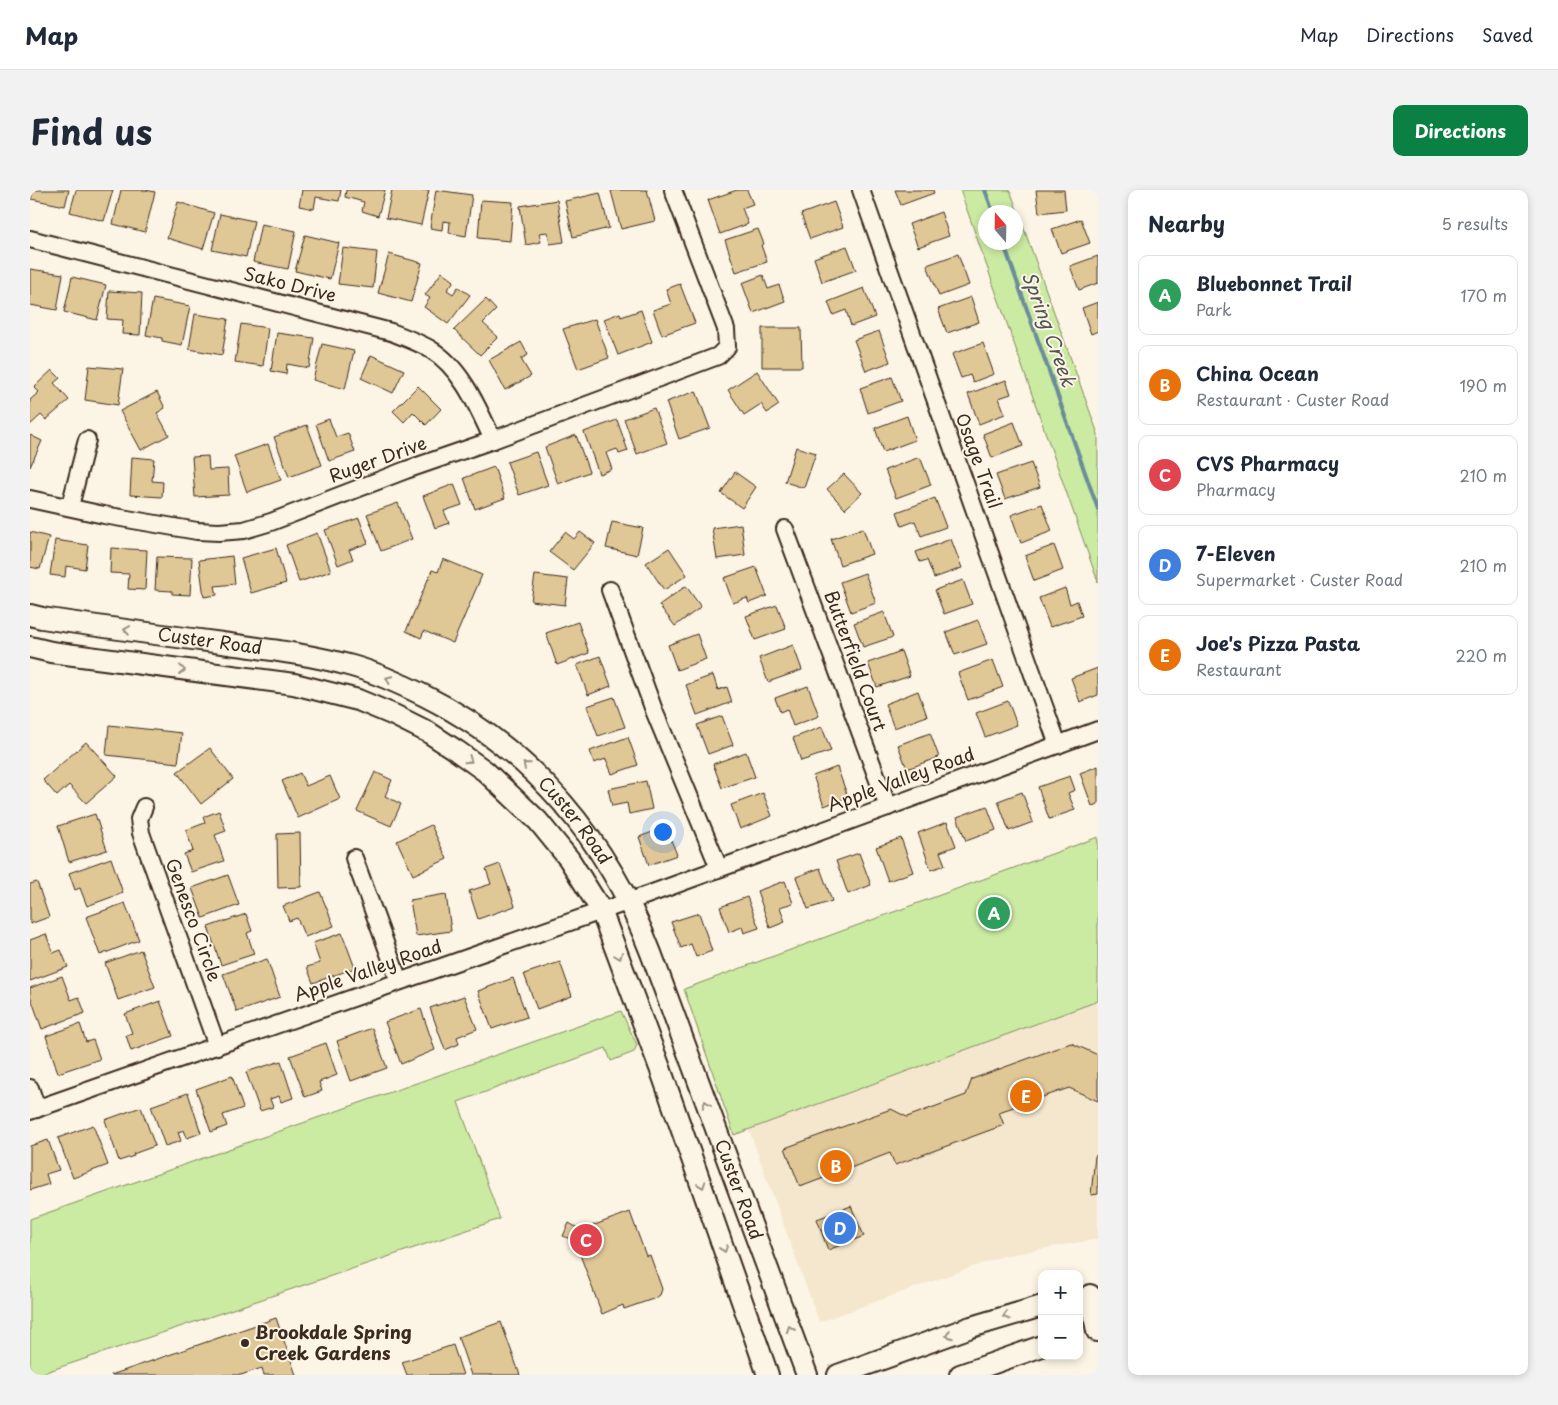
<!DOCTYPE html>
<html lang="en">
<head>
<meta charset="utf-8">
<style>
  :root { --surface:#fff; --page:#f2f2f3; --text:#1f2937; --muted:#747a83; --line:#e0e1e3; --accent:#0b8043 }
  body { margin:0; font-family:"Playpen Sans",sans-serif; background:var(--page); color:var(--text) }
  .controls { position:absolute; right:15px; bottom:15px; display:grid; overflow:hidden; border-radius:10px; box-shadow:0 2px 8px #0003 }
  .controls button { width:45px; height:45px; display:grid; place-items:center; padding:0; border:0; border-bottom:1px solid var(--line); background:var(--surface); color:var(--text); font:25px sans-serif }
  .compass { position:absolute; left:948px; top:15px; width:45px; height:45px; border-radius:50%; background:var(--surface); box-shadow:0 2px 8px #0003; rotate:340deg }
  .you { position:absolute; left:632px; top:641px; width:18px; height:18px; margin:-12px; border:4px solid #fff; border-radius:50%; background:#1a73e8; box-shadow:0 0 0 8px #1a73e833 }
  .badge { display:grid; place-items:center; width:32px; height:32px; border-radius:50%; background:var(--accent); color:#fff; font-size:16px; font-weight:700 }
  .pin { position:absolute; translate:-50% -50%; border:2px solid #fff; box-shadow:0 1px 5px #0006 }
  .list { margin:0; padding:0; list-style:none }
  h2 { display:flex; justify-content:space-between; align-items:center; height:65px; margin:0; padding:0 20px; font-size:21px }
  h2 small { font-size:16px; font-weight:400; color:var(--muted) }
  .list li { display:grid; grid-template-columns:32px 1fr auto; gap:15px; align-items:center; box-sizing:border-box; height:80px; margin:0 10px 10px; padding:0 10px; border:1px solid var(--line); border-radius:10px }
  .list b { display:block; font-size:19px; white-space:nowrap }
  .list p { margin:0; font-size:16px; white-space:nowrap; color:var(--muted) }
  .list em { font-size:16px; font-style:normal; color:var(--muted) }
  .map { position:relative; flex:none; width:1068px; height:1185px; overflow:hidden; border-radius:10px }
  header { display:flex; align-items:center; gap:30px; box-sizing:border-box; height:70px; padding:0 25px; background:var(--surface); border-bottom:1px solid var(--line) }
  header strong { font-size:24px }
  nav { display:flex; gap:28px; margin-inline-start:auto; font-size:18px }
  .intro { display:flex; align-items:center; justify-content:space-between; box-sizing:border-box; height:120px; padding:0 30px }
  h1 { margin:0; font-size:35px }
  .button { padding:12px 22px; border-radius:10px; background:var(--accent); color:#fff; font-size:18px; font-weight:700 }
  main { display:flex; gap:30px; padding:0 30px }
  aside { flex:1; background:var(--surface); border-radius:10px; box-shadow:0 2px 8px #0003 }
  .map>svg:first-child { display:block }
  .built { fill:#f4e7cd }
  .green { fill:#cbeaa2; stroke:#838a60; fill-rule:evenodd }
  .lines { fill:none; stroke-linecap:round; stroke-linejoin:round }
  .stream { stroke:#6a8d99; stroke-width:4 }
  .building { fill:#e0c796; stroke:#3b2a1e }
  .minor-casing { stroke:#3b2a1e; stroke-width:20 }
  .major-casing { stroke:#3b2a1e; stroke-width:24 }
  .minor { stroke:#fcf5e5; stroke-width:16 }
  .major { stroke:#fcf5e5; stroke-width:20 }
  .oneway { stroke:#9c9082 }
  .poi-dot { fill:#3b2a1e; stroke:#fcf5e5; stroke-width:2 }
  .labels { text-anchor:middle; stroke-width:4; stroke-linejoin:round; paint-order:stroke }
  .street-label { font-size:18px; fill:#3b2a1e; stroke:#fcf5e5 }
  .poi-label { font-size:18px; font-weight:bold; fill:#3b2a1e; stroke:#fcf5e5; text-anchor:start }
  .water-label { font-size:19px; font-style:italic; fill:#4f5351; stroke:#fcf5e5 }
</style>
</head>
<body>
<header>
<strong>Map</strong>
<nav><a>Map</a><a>Directions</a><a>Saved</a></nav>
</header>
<div class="intro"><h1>Find us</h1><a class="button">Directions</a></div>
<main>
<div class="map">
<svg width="1068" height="1185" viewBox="0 0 1068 1185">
  <rect width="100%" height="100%" fill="#fcf5e5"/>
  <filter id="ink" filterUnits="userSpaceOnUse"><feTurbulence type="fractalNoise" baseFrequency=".02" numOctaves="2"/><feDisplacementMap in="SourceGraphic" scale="10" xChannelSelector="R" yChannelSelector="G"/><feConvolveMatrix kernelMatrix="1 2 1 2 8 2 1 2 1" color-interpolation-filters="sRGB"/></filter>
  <g filter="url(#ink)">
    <!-- built -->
    <path class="built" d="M1068 811V1049L973 1066 789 1132 719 940Z"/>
    <!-- green -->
    <g class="green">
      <path d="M930 0H980L1068 244V392ZM956 22H986V52H956Z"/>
      <path d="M1068 647V811L704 945 654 799Z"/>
      <path d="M591 821 607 855 604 862 581 871 576 858 428 912 470 1029 7 1185H0V1029Z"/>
    </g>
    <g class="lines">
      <!-- stream -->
      <g class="stream">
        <path d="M955 0 963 22"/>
        <path d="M973 52 1068 319"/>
      </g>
    </g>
    <!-- building -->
    <g class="building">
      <path d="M3 0H39L35 16 1 9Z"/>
      <path d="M46 0H83L74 31 40 22Z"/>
      <path d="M91 0H116L125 2 115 42 83 34Z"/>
      <path d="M272 0H311L309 11 286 7 284 19 269 16Z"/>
      <path d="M316 0H355L348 26 332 21 334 12 315 7Z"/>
      <path d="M362 0H399L391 35 356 28Z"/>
      <path d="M406 0 442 5 436 46 419 43 420 32 413 31 412 40 400 38Z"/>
      <path d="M585 0H617L625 31 591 39 581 1Z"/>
      <path d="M707 0H717L723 14 712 18 718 34 690 44 678 10Z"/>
      <path d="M865 0H903L904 3 871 15Z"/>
      <path d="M1006 0H1034L1036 20 1009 23Z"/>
      <path d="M570 3 579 38 543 47 535 11Z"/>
      <path d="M451 10 483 12 480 51 448 48Z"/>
      <path d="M527 10 534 52 520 54 518 42 509 43 511 52 496 55 490 16Z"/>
      <path d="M148 12 184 23 173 59 137 48Z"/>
      <path d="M804 12 813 37 780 49 771 24Z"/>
      <path d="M911 22 919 46 888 57 879 34Z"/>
      <path d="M190 24 224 31 216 67 182 60Z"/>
      <path d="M1051 29 1060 53 1031 63 1022 39Z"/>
      <path d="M231 34 266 41 258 79 223 72Z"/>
      <path d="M728 39 734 54 731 55 737 72 706 82 695 50Z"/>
      <path d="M275 45 309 53 300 89 265 81Z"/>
      <path d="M817 56 826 80 792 92 784 68Z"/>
      <path d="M313 58 347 62 343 98 308 94Z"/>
      <path d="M359 64 392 73 381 112 348 103Z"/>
      <path d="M928 64 939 95 909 106 897 75Z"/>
      <path d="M1068 66V93L1049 100 1040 76Z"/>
      <path d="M0 79 33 84 27 120 0 115Z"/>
      <path d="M412 82 424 91 417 100 423 104 428 97 440 105 418 134 394 117 400 108 395 105Z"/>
      <path d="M733 85 738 99 749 95 755 111 723 123 712 93Z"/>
      <path d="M42 87 76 95 67 130 34 122Z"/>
      <path d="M650 94 665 133 632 145 623 120 641 114 636 99Z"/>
      <path d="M834 98 845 127 821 136 816 120 803 125 798 112Z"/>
      <path d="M79 101 112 103 110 145 92 144 93 130 77 129Z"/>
      <path d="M941 107 949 132 917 143 908 119Z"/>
      <path d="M123 109 160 116 152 155 132 151V148L116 145Z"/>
      <path d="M456 109 466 120 453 133 468 147 450 165 424 140Z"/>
      <path d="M1068 112V141L1061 144 1052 118Z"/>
      <path d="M611 120 622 152 588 165 574 129 590 123 591 127Z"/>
      <path d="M165 124 198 129 192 165 159 159Z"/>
      <path d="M565 129 579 168 548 179 533 139Z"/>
      <path d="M211 134 238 138 233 176 205 172Z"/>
      <path d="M732 138H771L772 177H732Z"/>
      <path d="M849 141 860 172 836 181 824 150Z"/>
      <path d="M247 143 284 148 279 178 257 174 256 184 241 181Z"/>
      <path d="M491 152 498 165 491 169 501 186 475 200 459 170Z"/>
      <path d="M953 153 964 184 943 192 940 185 931 188 922 164Z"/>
      <path d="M292 154 324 161 315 199 283 190Z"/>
      <path d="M341 165 374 180 363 203 331 188Z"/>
      <path d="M59 176 93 179 88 215 55 210Z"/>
      <path d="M22 180 30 188 24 193 39 210 16 230 11 225 0 235V210L9 202 4 197Z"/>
      <path d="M727 181 749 215 737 223 731 214 714 225 698 200Z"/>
      <path d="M862 187 871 211 838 223 830 198Z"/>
      <path d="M976 190 981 204 969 208 975 224 949 234 938 204Z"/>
      <path d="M388 196 411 219 396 235 383 222 374 232 363 221Z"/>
      <path d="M666 201 680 238 649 249 636 212Z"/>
      <path d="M127 202 135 218 127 223 139 245 111 260 90 221Z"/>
      <path d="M624 218 637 253 607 264 594 229Z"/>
      <path d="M877 226 885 250 853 262 845 238Z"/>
      <path d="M299 229 306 247 318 243 325 262 299 271 286 234Z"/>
      <path d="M587 230 598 261 589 264 587 259 576 263 582 279 569 284 554 242Z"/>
      <path d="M984 232 993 256 962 268 953 244Z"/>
      <path d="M277 235 292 275 259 287 244 247Z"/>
      <path d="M0 245 12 251 0 277Z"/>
      <path d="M546 245 559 282 528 294 515 257Z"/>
      <path d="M238 254 251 290 217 302 204 266Z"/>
      <path d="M766 257 786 263 774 298 755 292Z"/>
      <path d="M506 262 518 295 489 305 477 272Z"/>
      <path d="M178 266 179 280 198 279 199 305 165 307 162 267Z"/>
      <path d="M102 267 124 269 122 291 133 292 132 307 100 305Z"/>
      <path d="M890 267 901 295 866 308 855 280Z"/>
      <path d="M1001 273 1010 297 975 309 966 285Z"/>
      <path d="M464 277 475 308 445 319 434 288Z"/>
      <path d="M705 282 726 297 712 318 691 303Z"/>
      <path d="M814 284 832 303 815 319 797 299Z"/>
      <path d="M424 294 432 315 414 321 419 333 405 338 393 306Z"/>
      <path d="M905 308 916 337 891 346 885 331 872 336 867 322Z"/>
      <path d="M368 313 382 349 351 361 337 324Z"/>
      <path d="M1012 314 1022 341 991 353 981 325Z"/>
      <path d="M329 328 338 353 319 360 323 369 308 375 295 340Z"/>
      <path d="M582 332 613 338 607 365 576 358Z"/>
      <path d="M711 334 715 365 687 369 682 338Z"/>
      <path d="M833 338 842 364 810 375 801 349Z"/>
      <path d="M0 342 19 347 10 379 0 377Z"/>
      <path d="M535 342 544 349 550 342 565 353 543 380 519 362Z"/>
      <path d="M287 343 301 381 269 392 256 355Z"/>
      <path d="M921 349 932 378 904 388 897 370 890 372 886 362Z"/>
      <path d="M25 350 58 355 55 379 36 376 35 387 20 385Z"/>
      <path d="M1024 355 1033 380 1004 391 995 366Z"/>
      <path d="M81 358 117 360 115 400 98 399 99 384 80 383Z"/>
      <path d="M246 358 256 393 221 403 211 368Z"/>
      <path d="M639 358 657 385 634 400 616 373Z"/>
      <path d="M202 366 205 394 185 396 187 405 174 407 169 370Z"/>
      <path d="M127 367 162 368 160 405 142 404V401L125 400Z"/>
      <path d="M413 369 452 385 423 453 394 441 391 448 376 441 402 380 408 382Z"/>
      <path d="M726 377 737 406 719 413 717 408 703 413 694 388Z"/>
      <path d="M835 383 846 413 821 422 810 392Z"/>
      <path d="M505 385 538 389 535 415 501 411Z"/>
      <path d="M933 390 942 414 914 424 905 400Z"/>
      <path d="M656 396 671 417 645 436 629 415Z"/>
      <path d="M1035 398 1040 414 1047 411 1052 426 1020 437 1009 408Z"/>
      <path d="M747 415 756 439 725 450 716 426Z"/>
      <path d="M854 422 863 447 833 457 824 433Z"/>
      <path d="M948 430 957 454 925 465 916 442Z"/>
      <path d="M548 432 559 463 527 475 516 443Z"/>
      <path d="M667 444 676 469 647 480 638 455Z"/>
      <path d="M763 455 772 480 738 492 729 468Z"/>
      <path d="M871 461 880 486 847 497 838 473Z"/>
      <path d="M570 466 581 496 558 505 547 475Z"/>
      <path d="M963 470 973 497 938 510 928 483Z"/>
      <path d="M1068 478V505L1050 512 1041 488Z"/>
      <path d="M683 485 688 500 697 497 702 512 667 525 656 495Z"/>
      <path d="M778 496 789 526 763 536 757 519 750 522 745 508Z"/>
      <path d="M888 501 897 526 864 538 855 514Z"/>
      <path d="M584 507 595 537 568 546 557 516Z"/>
      <path d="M978 511 987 535 955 547 946 523Z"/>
      <path d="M692 526 703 555 678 564 667 535Z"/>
      <path d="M79 535 152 543 148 573 76 565Z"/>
      <path d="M792 537 801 561 771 571 763 548Z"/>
      <path d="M900 543 909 567 877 579 868 555Z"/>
      <path d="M598 547 608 575 582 584 576 569 564 573 560 561Z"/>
      <path d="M56 552 87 586 56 613 39 595 27 606 13 590Z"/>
      <path d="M180 558 203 589 171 614 147 582Z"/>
      <path d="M716 562 725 587 692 598 683 574Z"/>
      <path d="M1068 576V614L1062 616 1050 583Z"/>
      <path d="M807 577 818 607 794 616 783 586Z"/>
      <path d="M345 582 362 590 355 606 371 614 361 636 327 621Z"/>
      <path d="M270 583 276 596 300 586 310 609 268 628 252 591Z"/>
      <path d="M1040 586 1045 600 1038 603 1045 620 1019 629 1008 597Z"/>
      <path d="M616 591 622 619 599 624 597 613 582 616 578 599Z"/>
      <path d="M992 602 1003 632 979 641 968 611Z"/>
      <path d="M733 603 742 626 710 639 701 615Z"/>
      <path d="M957 616 966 640 936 651 927 627Z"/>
      <path d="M189 621 196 641 185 645 194 671 161 682 154 664 163 661 156 640 175 633 173 627Z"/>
      <path d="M65 624 77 660 39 672 28 636Z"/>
      <path d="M917 632 926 656 910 662 915 675 901 680 888 643Z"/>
      <path d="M401 635 417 669 383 685 367 651Z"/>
      <path d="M636 637 647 665 619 675 609 647Z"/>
      <path d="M270 643 271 697 248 698 247 644Z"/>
      <path d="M871 648 883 682 858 691 846 657Z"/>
      <path d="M829 663 841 695 818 704 806 671Z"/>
      <path d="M81 668 93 703 57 716 50 698 45 700 39 683Z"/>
      <path d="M470 674 485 716 448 729 439 701 461 694 456 679Z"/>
      <path d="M790 678 802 711 778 719 766 687Z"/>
      <path d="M198 685 209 715 173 728 162 698Z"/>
      <path d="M755 691 763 713 750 717 755 732 740 738 727 701Z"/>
      <path d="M7 692 19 727 0 734V694Z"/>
      <path d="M290 702 304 736 275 747 267 728 259 731 253 716Z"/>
      <path d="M416 704 421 741 386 746 380 710Z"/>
      <path d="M717 707 729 738 714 743 712 737 699 742 690 717Z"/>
      <path d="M95 713 109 750 70 765 56 727Z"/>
      <path d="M669 723 682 761 666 767 661 754 651 758 641 732Z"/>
      <path d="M216 724 222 741 217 743 224 764 191 775 178 737Z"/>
      <path d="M312 743 325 778 283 793 277 777 290 773 283 753Z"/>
      <path d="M16 744 23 763 31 760 38 777 0 791V750Z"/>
      <path d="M111 760 125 797 88 810 75 773Z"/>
      <path d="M237 769 250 807 207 822 193 784Z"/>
      <path d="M530 772 542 806 507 819 494 784Z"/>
      <path d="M32 786 41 810 49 807 55 823 12 839 0 805V798Z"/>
      <path d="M483 788 497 827 462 839 448 801Z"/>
      <path d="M434 806 447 839 427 847 429 854 415 860 400 818Z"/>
      <path d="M130 811 143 846 101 861 96 845 102 843 95 824Z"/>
      <path d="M391 819 405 860 371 874 355 832Z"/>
      <path d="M50 834 56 852 63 850 70 869 28 883 16 846Z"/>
      <path d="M342 838 357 878 321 891 307 851Z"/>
      <path d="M296 853 307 885 289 892 292 901 275 907 260 866Z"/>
      <path d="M1041 853 1068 865V911L1039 898 969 922 974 935 865 975 860 963 770 997 755 958 861 919 877 927 936 905 942 889Z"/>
      <path d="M251 871 263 908 251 912 249 906 240 909 243 917 230 921 216 882Z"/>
      <path d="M202 886 213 918 193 925 197 936 181 942 166 899Z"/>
      <path d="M158 903 171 943 157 948 154 940 148 942 151 951 135 956 121 916Z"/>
      <path d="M111 917 125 956 103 964 104 966 89 971 75 930Z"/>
      <path d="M63 935 78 975 43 988 28 948Z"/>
      <path d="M18 950 29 980 16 984 19 994 0 1000V956Z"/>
      <path d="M1068 965V1004L1061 1005 1065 966Z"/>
      <path d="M821 1016 834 1046 798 1060 787 1029Z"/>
      <path d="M600 1022 616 1066 620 1065 632 1099 630 1105 626 1108 594 1119 593 1115 572 1124 545 1051 533 1046 539 1033 551 1040Z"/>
      <path d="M246 1128 266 1185H234L232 1178 211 1185H81Z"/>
      <path d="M471 1132 490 1185H441L428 1147Z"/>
      <path d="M423 1155 433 1185H377L372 1172Z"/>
    </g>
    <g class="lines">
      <!-- minor casing -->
      <g class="minor-casing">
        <g id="minor">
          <path d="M831 0 1028 555"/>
          <path d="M0 49 361 142C374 147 388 152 400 159 432 178 448 218 463 250"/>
          <path d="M0 309 74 325 167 341 189 342 214 340 241 332 376 280 463 250 688 166 697 157 696 139 643 0"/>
          <path d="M40 316 57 250"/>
          <path d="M755 339 858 617"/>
          <path d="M580 400 625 523 689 678"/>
          <path d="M114 617 109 629 111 643 187 856"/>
          <path d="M324 668 369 791"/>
          <path d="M0 898 7 919"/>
          <path d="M0 921 617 705 1068 540"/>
        </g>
      </g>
      <!-- major casing -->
      <g class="major-casing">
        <g id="major">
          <path id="s1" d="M0 425 12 428C72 437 132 445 192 453 235 459 279 464 322 476 347 483 371 494 395 506 503 560 578 651 621 763L777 1185"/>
          <path d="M0 457 21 462 264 494 328 510 364 525 398 542 427 561 455 581 508 631 539 669 571 720 630 878 738 1185"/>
          <path d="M1060 1105 1067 1141"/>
          <path d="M808 1185 941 1137 1012 1116"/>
          <path d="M930 1185 1012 1156"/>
        </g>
      </g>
      <!-- minor -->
      <use href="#minor" class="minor"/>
      <!-- major -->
      <use href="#major" class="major"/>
    </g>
    <!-- one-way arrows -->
    <defs><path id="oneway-chevron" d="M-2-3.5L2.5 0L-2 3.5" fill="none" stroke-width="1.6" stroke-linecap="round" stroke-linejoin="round" transform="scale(1.25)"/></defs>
    <g class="oneway">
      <use href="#oneway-chevron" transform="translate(97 440) rotate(-172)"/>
      <use href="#oneway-chevron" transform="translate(152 480) rotate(7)"/>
      <use href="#oneway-chevron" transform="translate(359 489) rotate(-156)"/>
      <use href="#oneway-chevron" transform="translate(439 570) rotate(35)"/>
      <use href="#oneway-chevron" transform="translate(496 575) rotate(-139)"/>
      <use href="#oneway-chevron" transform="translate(589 766) rotate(69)"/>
      <use href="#oneway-chevron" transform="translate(676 914) rotate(-110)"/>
      <use href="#oneway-chevron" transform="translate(672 995) rotate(71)"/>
      <use href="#oneway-chevron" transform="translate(694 1059) rotate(71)"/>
      <use href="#oneway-chevron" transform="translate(976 1126) rotate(163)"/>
      <use href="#oneway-chevron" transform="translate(760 1139) rotate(-110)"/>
      <use href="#oneway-chevron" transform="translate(919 1145) rotate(160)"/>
    </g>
  </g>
  <!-- markers -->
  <circle class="poi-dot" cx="215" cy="1153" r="5"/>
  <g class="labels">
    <!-- street labels -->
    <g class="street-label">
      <text transform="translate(260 95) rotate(14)" y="6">Sako Drive</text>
      <text transform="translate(348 270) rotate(-20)" y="6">Ruger Drive</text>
      <text transform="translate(948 271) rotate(70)" y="6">Osage Trail</text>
      <text dy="6" stroke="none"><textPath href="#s1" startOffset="182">Custer Road</textPath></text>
      <text transform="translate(825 471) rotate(70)" y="6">Butterfield Court</text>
      <text transform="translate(871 590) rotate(-20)" y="6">Apple Valley Road</text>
      <text dy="6" stroke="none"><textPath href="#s1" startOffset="602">Custer Road</textPath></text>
      <text transform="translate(163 730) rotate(70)" y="6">Genesco Circle</text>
      <text transform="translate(338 781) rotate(-19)" y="6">Apple Valley Road</text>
      <text dy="6" stroke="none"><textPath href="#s1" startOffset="1008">Custer Road</textPath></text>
    </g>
    <!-- poi labels -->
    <g class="poi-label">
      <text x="225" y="1149">Brookdale Spring<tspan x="225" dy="21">Creek Gardens</tspan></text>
    </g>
    <!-- water labels -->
    <g class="water-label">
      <text transform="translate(1019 139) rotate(70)" y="7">Spring Creek</text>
    </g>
  </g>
</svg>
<div class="controls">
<button>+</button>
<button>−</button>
</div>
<svg class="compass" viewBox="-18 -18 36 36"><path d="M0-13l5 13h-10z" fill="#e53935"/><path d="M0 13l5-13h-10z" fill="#747a83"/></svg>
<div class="you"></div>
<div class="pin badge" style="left:964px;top:723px;background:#2e9e5b">A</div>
<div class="pin badge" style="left:806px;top:976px;background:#e8710a">B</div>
<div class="pin badge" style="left:556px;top:1050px;background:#e0444e">C</div>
<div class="pin badge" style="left:810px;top:1038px;background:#3f7fe0">D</div>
<div class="pin badge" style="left:996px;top:906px;background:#e8710a">E</div>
</div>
<aside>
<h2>Nearby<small>5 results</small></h2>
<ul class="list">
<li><span class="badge" style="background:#2e9e5b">A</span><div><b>Bluebonnet Trail</b><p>Park</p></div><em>170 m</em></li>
<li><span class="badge" style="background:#e8710a">B</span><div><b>China Ocean</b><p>Restaurant · Custer Road</p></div><em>190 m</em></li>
<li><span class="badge" style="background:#e0444e">C</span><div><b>CVS Pharmacy</b><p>Pharmacy</p></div><em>210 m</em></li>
<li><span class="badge" style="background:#3f7fe0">D</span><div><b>7-Eleven</b><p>Supermarket · Custer Road</p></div><em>210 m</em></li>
<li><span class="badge" style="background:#e8710a">E</span><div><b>Joe's Pizza Pasta</b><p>Restaurant</p></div><em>220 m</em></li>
</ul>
</aside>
</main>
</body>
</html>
